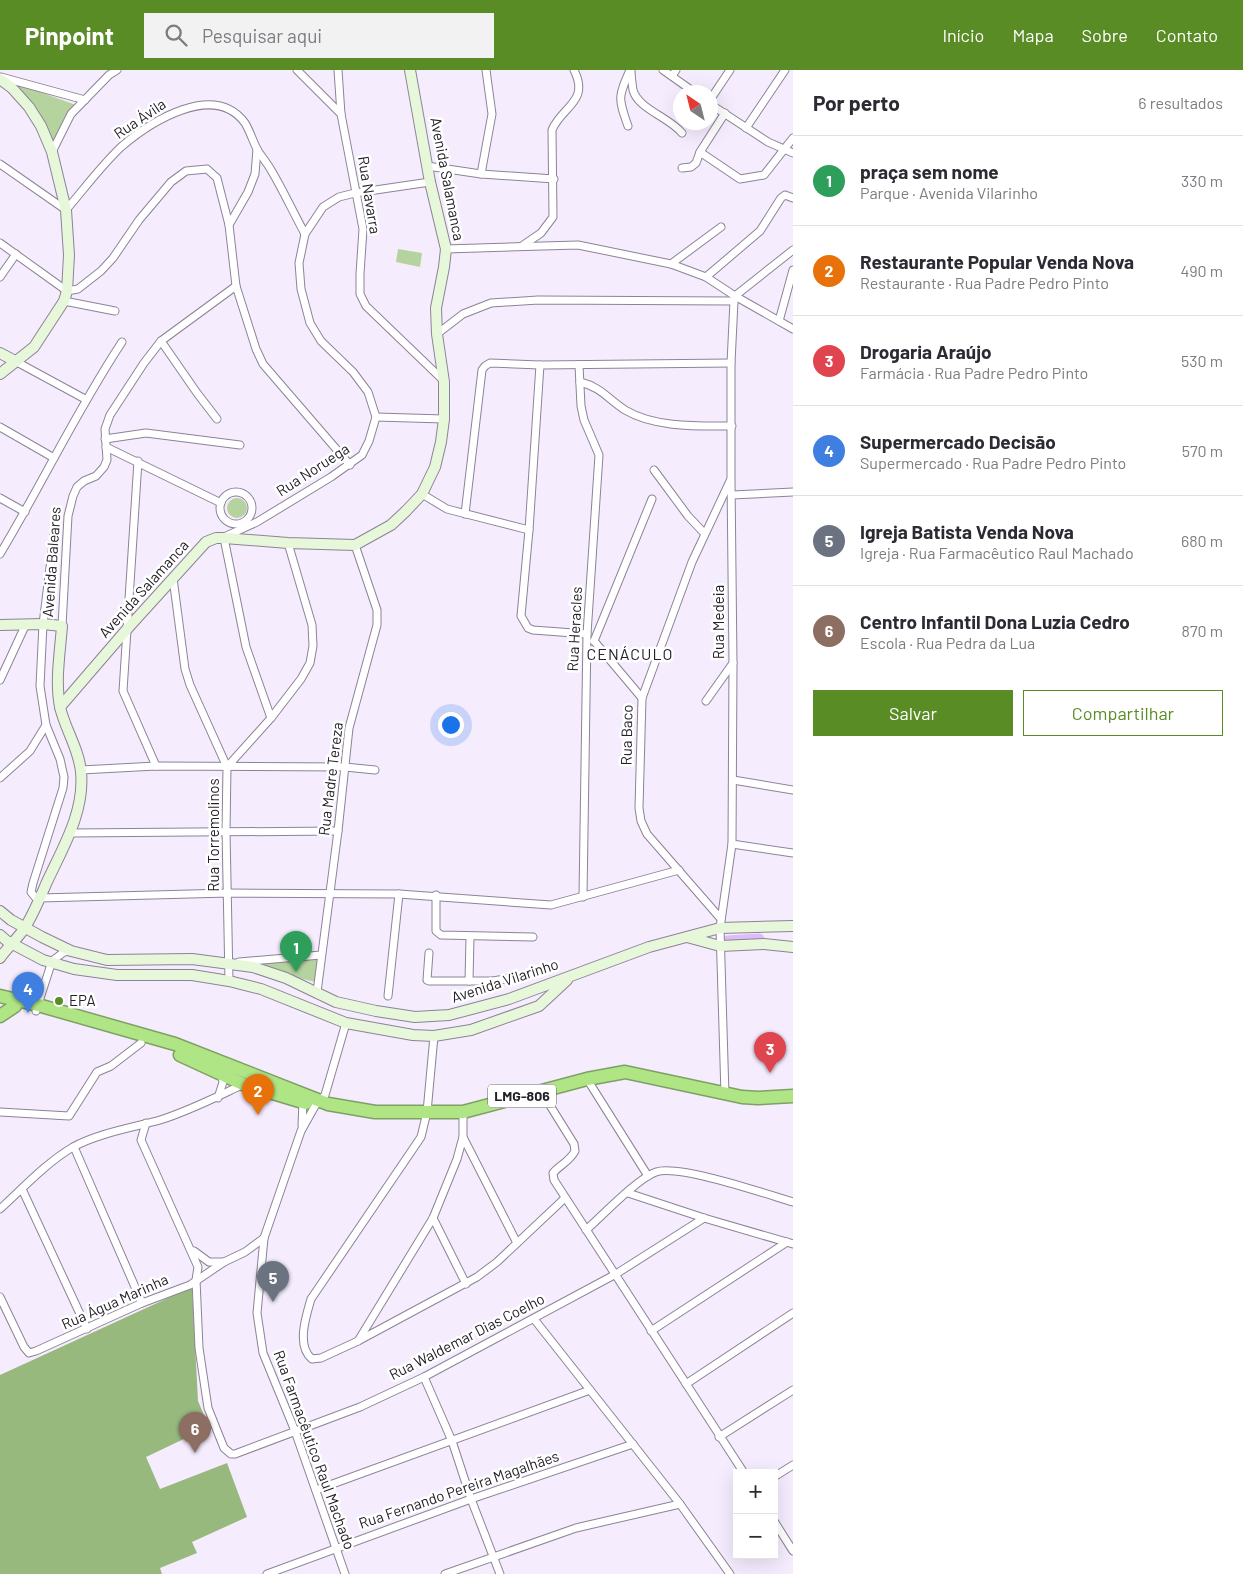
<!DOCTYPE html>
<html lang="pt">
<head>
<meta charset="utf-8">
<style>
  :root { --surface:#fff; --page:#f2f2f3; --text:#2b2b33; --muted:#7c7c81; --line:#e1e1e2; --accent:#598c24 }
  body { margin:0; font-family:Barlow,sans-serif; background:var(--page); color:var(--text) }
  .controls { position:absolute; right:15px; bottom:15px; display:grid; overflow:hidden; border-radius:0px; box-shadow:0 5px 20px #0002 }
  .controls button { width:45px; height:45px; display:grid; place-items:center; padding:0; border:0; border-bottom:1px solid var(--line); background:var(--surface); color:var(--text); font:25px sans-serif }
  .compass { position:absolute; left:673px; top:15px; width:45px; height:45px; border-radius:50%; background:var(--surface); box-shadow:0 5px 20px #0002; rotate:325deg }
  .you { position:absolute; left:450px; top:654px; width:18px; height:18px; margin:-12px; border:4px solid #fff; border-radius:50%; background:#1a73e8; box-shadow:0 0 0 8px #1a73e833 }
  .badge { display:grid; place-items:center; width:32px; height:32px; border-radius:50%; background:var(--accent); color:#fff; font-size:16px; font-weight:700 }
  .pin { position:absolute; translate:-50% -41px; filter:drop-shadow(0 1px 2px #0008) }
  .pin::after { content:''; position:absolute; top:26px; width:18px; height:15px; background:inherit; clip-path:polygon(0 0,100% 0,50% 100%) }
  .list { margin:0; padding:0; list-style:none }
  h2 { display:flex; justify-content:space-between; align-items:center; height:65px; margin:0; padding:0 20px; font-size:21px }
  h2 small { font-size:16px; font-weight:400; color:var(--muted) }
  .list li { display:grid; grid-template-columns:32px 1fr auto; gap:15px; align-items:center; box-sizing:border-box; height:90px; padding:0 20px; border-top:1px solid var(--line) }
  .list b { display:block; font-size:19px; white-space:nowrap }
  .list p { margin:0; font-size:16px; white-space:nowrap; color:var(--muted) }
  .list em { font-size:16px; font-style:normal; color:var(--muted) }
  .actions { display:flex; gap:10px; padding:15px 20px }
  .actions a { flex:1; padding:11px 0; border:1px solid var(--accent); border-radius:0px; text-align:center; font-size:18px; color:var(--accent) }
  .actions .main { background:var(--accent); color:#fff }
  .icon { flex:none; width:28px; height:28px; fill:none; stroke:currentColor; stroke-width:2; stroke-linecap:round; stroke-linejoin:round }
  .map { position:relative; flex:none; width:793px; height:1504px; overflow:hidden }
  header { display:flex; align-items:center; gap:30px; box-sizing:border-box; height:70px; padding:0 25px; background:var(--accent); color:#fff }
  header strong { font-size:24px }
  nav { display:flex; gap:28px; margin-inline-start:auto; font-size:18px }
  .search { width:350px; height:45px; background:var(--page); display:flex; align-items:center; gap:12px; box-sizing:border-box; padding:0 18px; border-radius:0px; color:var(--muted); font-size:19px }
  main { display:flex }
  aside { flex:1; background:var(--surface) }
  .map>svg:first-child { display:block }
  .green { fill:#b5d39f }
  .forest { fill:#97b97d }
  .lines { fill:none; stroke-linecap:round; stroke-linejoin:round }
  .river { stroke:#dcbcf9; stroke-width:11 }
  .street-casing { stroke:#8d8397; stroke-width:9 }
  .secondary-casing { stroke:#8d8397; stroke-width:12 }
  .highway-casing { stroke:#7fa064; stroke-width:15 }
  .street { stroke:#fff; stroke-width:7 }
  .secondary { stroke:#e7f7da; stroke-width:10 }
  .highway { stroke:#b0e585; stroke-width:12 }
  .poi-dot { fill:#598c24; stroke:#fff; stroke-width:2 }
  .labels { text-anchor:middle; stroke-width:5; stroke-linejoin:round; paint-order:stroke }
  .shield { fill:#fff; stroke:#666368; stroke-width:1 }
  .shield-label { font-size:14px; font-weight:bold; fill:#242028 }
  .street-label { font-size:15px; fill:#242028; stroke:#fff }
  .poi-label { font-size:15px; fill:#242028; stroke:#fff; text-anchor:start }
  .neighbourhood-label { font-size:16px; letter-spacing:1px; fill:#242028; stroke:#fff }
</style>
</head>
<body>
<header>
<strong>Pinpoint</strong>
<div class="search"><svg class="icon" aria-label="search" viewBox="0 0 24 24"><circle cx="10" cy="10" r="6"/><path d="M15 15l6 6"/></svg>Pesquisar aqui</div>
<nav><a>Início</a><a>Mapa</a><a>Sobre</a><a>Contato</a></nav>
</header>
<main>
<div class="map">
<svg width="793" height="1504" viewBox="0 0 793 1504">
  <rect width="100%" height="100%" fill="#f5ecfe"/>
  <!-- green -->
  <g class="green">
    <path d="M7 10 76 35 53 75Z"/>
    <path d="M398 179 422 183 420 197 396 192Z"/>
    <circle cx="237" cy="438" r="10"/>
    <path d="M319 887 315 912 237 893Z"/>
  </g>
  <!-- forest -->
  <path class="forest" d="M192 1217 198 1331 209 1357 146 1387 160 1419 227 1393 247 1447 192 1472 197 1483 160 1498 162 1504H0V1305Z"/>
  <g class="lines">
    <!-- river -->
    <path class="river" d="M727 871 759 869"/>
    <!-- street casing -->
    <g class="street-casing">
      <g id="street">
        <path d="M297 0 341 44"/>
        <path d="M338 0 341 44 363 159 360 204V224L366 236 444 311"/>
        <path d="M631 0C631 6 632 13 633 20 638 39 669 47 682 63"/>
        <path d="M663 0 694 22"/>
        <path d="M672 6 676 0"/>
        <path d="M1 7 85 30"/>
        <path d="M710 30 730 0"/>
        <path d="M710 34 768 72 793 83"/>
        <path d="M628 56C618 28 618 27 630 0"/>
        <path d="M746 58 785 0"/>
        <path d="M52 82 71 44 109 5 117 0"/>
        <path d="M700 82 740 109 764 105 793 68"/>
        <path d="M0 94 66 140C84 119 101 96 121 77 150 52 214 11 245 53 250 61 253 72 258 81 262 87 267 93 271 100 283 120 293 142 305 164"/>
        <path d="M427 96 481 104 554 109"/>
        <path d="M682 98 691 97 696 93 700 82 725 43"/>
        <path d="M481 104 492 44 486 0"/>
        <path d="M229 155 248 122 255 104 257 79"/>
        <path d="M0 173 67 221 78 219 101 201 113 188 139 150 171 112 186 101 207 99 217 108 229 155 236 216 256 279 263 294 350 395"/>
        <path d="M522 176 541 163 553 147 552 60C562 36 590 32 574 0"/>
        <path d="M446 179 578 175 671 194 706 207 735 226 793 259"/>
        <path d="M671 194 721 157"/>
        <path d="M0 207 16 184"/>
        <path d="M706 207 760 161 781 128 785 125 793 128"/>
        <path d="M64 231 115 241"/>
        <path d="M779 251 793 200"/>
        <path d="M437 264 463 244 491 233 538 230 734 231"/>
        <path d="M161 271 197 323 217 349"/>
        <path d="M15 291 85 329"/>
        <path d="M540 295 529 460 521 546 528 558 533 560 587 564"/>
        <path d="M579 295 581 336 584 350 599 385 587 564 583 827"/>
        <path d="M580 312C601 317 608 329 625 340 655 358 699 356 732 356"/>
        <path d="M376 347 444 349"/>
        <path d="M0 357 54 388"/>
        <path d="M105 369 146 363 240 375"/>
        <path d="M106 377 221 433"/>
        <path d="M138 391 123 621 156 696"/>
        <path d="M654 400 688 446 704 463"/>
        <circle cx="236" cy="438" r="16"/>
        <path d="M422 424 447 439 529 460"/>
        <path d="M732 425 793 422"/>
        <path d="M0 428 25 442"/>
        <path d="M465 444 482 300 485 296 490 293 540 295 731 293"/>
        <path d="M55 457 43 554 40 616 46 655 60 689 64 707 63 718 33 813 31 822 35 827 40 828 228 823 399 824 551 835 679 800"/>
        <path d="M224 467 257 452 331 407 362 385 369 371 376 347 368 322 353 302 321 271 310 253 301 219 299 193 305 164 323 137 339 127 355 123 430 112"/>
        <path d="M224 468 246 577 271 648"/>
        <path d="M0 484C42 414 77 340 122 272"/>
        <path d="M173 508 185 599 190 615 227 697 226 761 229 911"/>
        <path d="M62 556 68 446 73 426 77 417 84 411 96 406 104 397 107 390 105 359 110 345 144 293 161 271 236 216"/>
        <path d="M594 571 652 429"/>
        <path d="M594 571 642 628"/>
        <path d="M0 610 25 556"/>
        <path d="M706 631 733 593"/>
        <path d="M227 697 271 648 301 609 310 593 313 576 312 555 288 473"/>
        <path d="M81 700 156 696 345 697 375 700"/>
        <path d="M0 708 30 681 46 655"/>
        <path d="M733 710 793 720"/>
        <path d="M70 763 338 761"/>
        <path d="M732 774 793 783"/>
        <path d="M436 825V861L441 865 533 867"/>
        <path d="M721 849 647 764 641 751 639 738 642 628 692 492 730 411"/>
        <path d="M429 883 427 910 429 911H469L470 867"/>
        <path d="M239 892 321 885"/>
        <path d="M469 911H492L512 908"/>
        <path d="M317 922 338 761 349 658 377 555V540L355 475"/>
        <path d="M388 926 399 824"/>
        <path d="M36 941 52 891 64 882 71 881"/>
        <path d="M434 966 427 1042 421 1067 311 1229C306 1246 296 1276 312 1289L321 1288 358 1271 477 1207 497 1192 565 1128"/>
        <path d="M587 1009 648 1106"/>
        <path d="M541 1021 574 1074 575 1081C570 1091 560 1095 553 1103L554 1110 744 1403"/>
        <path d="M725 1025 720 858 732 774 733 593 731 410V293L734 231 735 226 793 180"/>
        <path d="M218 1028 223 1012 221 1004"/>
        <path d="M0 1042 69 1046 97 1002 111 996 141 973"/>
        <path d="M146 1053 141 1070 198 1197 196 1210 199 1278 208 1338 224 1378 231 1384H235L360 1337 424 1307 616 1204 704 1148"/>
        <path d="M302 1056 303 1031"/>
        <path d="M463 1067 517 1173"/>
        <path d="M74 1077 142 1233"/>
        <path d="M22 1119 87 1259"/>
        <path d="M628 1123 704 1148 793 1174"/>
        <path d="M0 1139C23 1118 46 1093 73 1077 99 1063 131 1058 160 1050 189 1041 216 1027 244 1014"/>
        <path d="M433 1148 466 1214"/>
        <path d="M586 1160C602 1146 638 1108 656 1102 679 1094 766 1124 793 1132"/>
        <path d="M194 1181 209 1192H224"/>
        <path d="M0 1227 24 1277 29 1283 36 1281 142 1233 190 1215 224 1192 245 1182 264 1168"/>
        <path d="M534 1249 680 1434 730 1504"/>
        <path d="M651 1261 787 1172"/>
        <path d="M358 1271 433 1148 457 1089 463 1067V1042"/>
        <path d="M424 1307 452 1371 471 1429 500 1504"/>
        <path d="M686 1314 793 1243"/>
        <path d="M719 1367 793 1320"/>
        <path d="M774 1407 793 1395"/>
        <path d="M316 1420 590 1320"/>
        <path d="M774 1451 793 1481"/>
        <path d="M267 1504 471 1429 633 1374"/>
        <path d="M345 1504 295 1361 263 1283 257 1243 264 1168 301 1061 315 1036 325 1025 346 953"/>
        <path d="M445 1504 576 1458 680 1434"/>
      </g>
    </g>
    <!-- secondary casing -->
    <g class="secondary-casing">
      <g id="secondary">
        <path d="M0 9 12 18 29 37 41 56 52 82 66 140 69 185 67 221 64 231 34 277 0 304"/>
        <path d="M0 283 15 291"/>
        <path d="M0 555 43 554 62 556C60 583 55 611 60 637 65 659 79 679 81 702 85 742 62 779 46 814 40 828 33 845 24 859 17 869 7 878 0 888"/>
        <path d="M60 637 128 558 206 472 216 468H224L288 473 355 475 391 455 406 441 422 424 435 397 441 372 444 349V312L437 264 436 238 444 197 446 179 430 112 410 0"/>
        <path d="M0 841 11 850 42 867 71 881 107 890 192 889 253 897 286 908 336 932 376 941 415 947 449 945 509 929 649 877 720 858 793 856"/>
        <path d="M0 865 7 871 43 890 74 899 117 905H192L229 911 261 919 346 953 413 965 434 966 471 960 539 936 567 910"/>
        <path d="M687 867 720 876 764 874 793 877"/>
      </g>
    </g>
    <!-- highway casing -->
    <g class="highway-casing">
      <g id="highway">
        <path d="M0 926 38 935 175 974 328 1034 375 1042H463L587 1009 625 1002 742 1027 758 1028 793 1026"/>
        <path d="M0 946 15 936"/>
        <path d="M180 985 243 1014 306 1033"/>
      </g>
    </g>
    <!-- street -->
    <use href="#street" class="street"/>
    <!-- secondary -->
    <use href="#secondary" class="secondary"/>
    <!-- highway -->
    <use href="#highway" class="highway"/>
  </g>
  <!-- markers -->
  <circle class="poi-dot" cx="59" cy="931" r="5"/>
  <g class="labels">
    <!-- shield labels -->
    <rect class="shield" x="488" y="1014.5" width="68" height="23" rx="4"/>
    <g class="shield-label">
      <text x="522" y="1031">LMG-806</text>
    </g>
    <!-- street labels -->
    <g class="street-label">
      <text transform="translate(140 49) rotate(-34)" y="5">Rua Ávila</text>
      <text transform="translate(447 109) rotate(79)" y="5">Avenida Salamanca</text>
      <text transform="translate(369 125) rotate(81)" y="5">Rua Navarra</text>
      <text transform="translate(313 400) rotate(-33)" y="5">Rua Noruega</text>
      <text transform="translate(52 492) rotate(-86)" y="5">Avenida Baleares</text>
      <text transform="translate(144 519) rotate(-48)" y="5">Avenida Salamanca</text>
      <text transform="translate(719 552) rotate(-90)" y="5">Rua Medeia</text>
      <text transform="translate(575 559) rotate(-87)" y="5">Rua Heracles</text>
      <text transform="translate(627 665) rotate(-89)" y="5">Rua Baco</text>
      <text transform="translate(331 709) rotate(-83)" y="5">Rua Madre Tereza</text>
      <text transform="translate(214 765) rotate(-90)" y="5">Rua Torremolinos</text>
      <text transform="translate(505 911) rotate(-18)" y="5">Avenida Vilarinho</text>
      <text transform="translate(115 1232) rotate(-24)" y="5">Rua Água Marinha</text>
      <text transform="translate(467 1267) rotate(-27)" y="5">Rua Waldemar Dias Coelho</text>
      <text transform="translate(314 1380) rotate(70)" y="5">Rua Farmacêutico Raul Machado</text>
      <text transform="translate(459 1420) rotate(-19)" y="5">Rua Fernando Pereira Magalhães</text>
    </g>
    <!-- poi labels -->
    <g class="poi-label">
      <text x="69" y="936">EPA</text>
    </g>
    <!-- neighbourhood labels -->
    <g class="neighbourhood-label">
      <text x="630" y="590">CENÁCULO</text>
    </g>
  </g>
</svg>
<div class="controls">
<button>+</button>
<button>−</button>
</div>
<svg class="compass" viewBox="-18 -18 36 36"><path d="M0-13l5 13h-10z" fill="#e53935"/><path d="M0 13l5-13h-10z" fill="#7c7c81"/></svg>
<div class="you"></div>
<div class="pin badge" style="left:296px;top:902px;background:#2e9e5b">1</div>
<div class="pin badge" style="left:258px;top:1045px;background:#e8710a">2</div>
<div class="pin badge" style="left:770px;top:1003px;background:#e0444e">3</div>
<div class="pin badge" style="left:28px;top:943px;background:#3f7fe0">4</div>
<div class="pin badge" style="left:273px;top:1232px;background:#6b7280">5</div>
<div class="pin badge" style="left:195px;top:1383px;background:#8d6e63">6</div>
</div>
<aside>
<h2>Por perto<small>6 resultados</small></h2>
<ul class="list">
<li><span class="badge" style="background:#2e9e5b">1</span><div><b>praça sem nome</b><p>Parque · Avenida Vilarinho</p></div><em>330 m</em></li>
<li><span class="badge" style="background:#e8710a">2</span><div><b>Restaurante Popular Venda Nova</b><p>Restaurante · Rua Padre Pedro Pinto</p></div><em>490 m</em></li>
<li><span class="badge" style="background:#e0444e">3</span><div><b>Drogaria Araújo</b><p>Farmácia · Rua Padre Pedro Pinto</p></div><em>530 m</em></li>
<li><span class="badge" style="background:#3f7fe0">4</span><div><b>Supermercado Decisão</b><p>Supermercado · Rua Padre Pedro Pinto</p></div><em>570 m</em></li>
<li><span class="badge" style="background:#6b7280">5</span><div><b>Igreja Batista Venda Nova</b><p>Igreja · Rua Farmacêutico Raul Machado</p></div><em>680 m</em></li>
<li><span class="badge" style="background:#8d6e63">6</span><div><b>Centro Infantil Dona Luzia Cedro</b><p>Escola · Rua Pedra da Lua</p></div><em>870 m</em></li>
</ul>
<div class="actions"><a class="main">Salvar</a><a>Compartilhar</a></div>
</aside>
</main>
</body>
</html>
